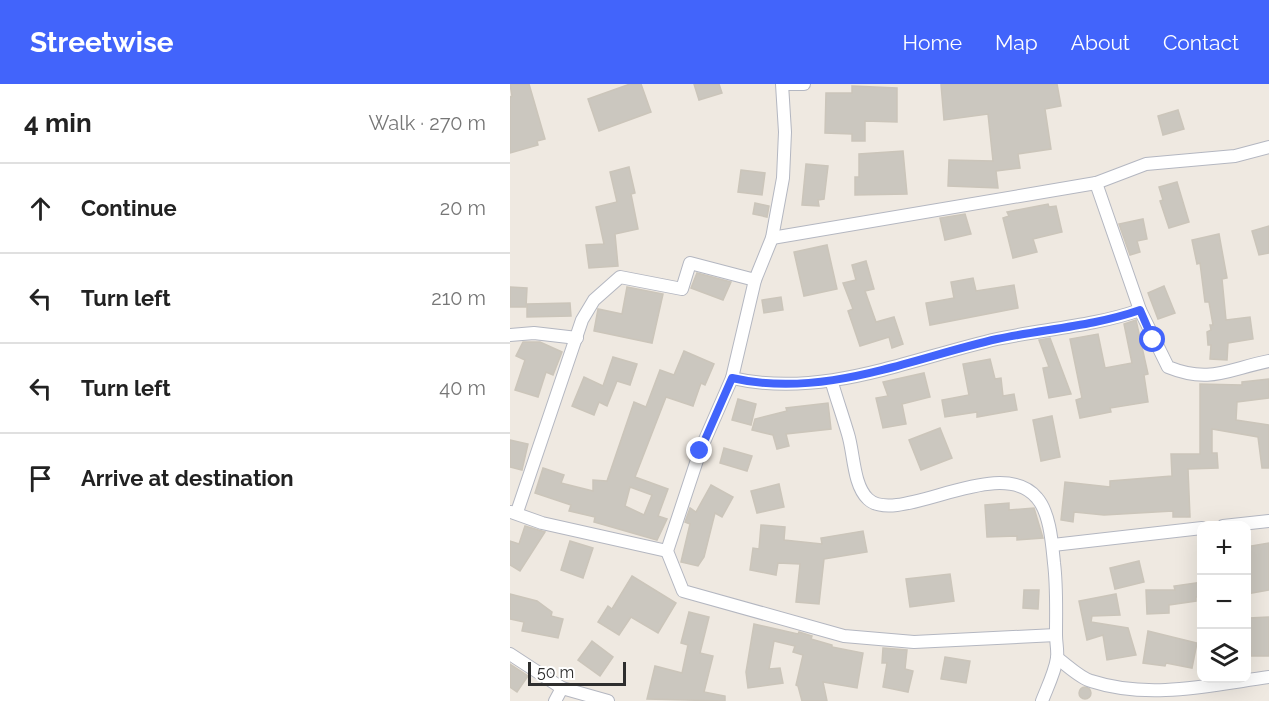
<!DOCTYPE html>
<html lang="en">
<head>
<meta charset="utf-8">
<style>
  :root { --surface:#fff; --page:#f2f2f2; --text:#222; --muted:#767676; --line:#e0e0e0; --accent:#4264fb }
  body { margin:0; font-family:Raleway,sans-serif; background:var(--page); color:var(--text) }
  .controls { position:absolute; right:18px; bottom:18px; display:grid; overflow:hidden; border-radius:12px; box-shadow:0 6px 24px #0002 }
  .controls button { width:54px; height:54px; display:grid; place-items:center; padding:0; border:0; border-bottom:2px solid var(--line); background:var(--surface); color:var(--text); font:30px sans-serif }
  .scale { position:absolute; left:18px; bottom:15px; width:98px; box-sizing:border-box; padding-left:6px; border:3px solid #2e2e2e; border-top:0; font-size:16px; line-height:21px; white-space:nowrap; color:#2e2e2e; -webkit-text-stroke:4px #fff; paint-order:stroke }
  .stop { position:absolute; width:18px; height:18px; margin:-14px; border:4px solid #4264fb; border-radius:50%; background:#fff }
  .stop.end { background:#4264fb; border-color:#fff; box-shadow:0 2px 6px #0008 }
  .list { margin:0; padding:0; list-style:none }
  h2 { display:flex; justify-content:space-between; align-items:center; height:78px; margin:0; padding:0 24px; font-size:26px }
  h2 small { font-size:20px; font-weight:400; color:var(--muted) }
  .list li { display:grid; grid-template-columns:39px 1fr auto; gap:18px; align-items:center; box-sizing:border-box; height:90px; padding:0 24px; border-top:2px solid var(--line) }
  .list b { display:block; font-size:22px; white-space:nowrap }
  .list em { font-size:20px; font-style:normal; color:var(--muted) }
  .icon { flex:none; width:33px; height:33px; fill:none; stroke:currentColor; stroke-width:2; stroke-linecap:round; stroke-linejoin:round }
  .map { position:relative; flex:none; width:759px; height:617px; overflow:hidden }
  header { display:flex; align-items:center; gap:36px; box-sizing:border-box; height:84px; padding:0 30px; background:var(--accent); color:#fff }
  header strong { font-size:28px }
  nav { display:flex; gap:33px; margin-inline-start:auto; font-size:21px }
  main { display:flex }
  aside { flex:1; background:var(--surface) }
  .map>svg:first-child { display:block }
  .building { fill:#cbc7bf; stroke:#cbc5ba; stroke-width:1.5; fill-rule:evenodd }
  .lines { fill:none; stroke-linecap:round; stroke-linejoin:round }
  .street-casing { stroke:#b4b7c1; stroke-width:14 }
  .street { stroke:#fff; stroke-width:12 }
  .route { stroke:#4264fb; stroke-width:8 }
</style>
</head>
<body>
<header>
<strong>Streetwise</strong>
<nav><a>Home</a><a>Map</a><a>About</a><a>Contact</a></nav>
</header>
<main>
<aside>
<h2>4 min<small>Walk · 270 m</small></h2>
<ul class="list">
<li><svg class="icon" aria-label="ahead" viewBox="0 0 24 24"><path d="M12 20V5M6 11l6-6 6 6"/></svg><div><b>Continue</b></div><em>20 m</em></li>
<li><svg class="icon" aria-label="left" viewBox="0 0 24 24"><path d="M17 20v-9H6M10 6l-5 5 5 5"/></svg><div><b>Turn left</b></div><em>210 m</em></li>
<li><svg class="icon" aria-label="left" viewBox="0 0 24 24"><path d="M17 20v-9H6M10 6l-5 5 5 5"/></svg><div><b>Turn left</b></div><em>40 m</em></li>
<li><svg class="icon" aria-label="arrive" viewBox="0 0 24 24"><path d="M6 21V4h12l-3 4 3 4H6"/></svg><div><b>Arrive at destination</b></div></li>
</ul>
</aside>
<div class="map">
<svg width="759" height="617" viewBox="0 0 759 617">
  <rect width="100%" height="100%" fill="#efe9e1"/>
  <!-- building -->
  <g class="building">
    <path d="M0 0H19L35 55 27 57 28 61 0 69V13L2 12Z"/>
    <path d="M120 0H131L141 28 89 47 78 15Z"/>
    <path d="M184 0H209L212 9 189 16Z"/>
    <path d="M431 0H547L551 22 535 25 541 65 508 70 510 84 486 87 488 104 438 102 439 76 483 77 478 30 434 36Z"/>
    <path d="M342 2 387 4V38L355 37V57H342V50L315 49 316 9H342Z"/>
    <path d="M668 26 674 45 653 51 648 32Z"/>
    <path d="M393 67 397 110 345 111V93H349V70Z"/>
    <path d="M296 80 318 82 314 115 308 116 309 122 292 121Z"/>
    <path d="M119 83 125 109 121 110 128 145 105 150 108 182 79 184 76 161 94 160 86 123 107 118 100 88Z"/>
    <path d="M231 86 255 89 252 111 228 108Z"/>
    <path d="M667 98 679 138 659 144 650 117 653 116 649 103Z"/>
    <path d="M245 119 259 122 257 133 243 130Z"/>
    <path d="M538 120 539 123 546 122 552 148 523 155 527 168 503 174 493 134 499 132 497 128Z"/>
    <path d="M455 130 461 150 435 156 430 134Z"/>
    <path d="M633 135 637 155 627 157 630 168 620 171 609 140Z"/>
    <path d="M759 142V169L749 171 742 147Z"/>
    <path d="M709 150 717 194 712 195 716 236 740 233 743 255 718 259 717 276 700 275 701 261H698L697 248 701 246 700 241H703L699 218H695L690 179 687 180 682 156Z"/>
    <path d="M317 161 327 205 294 212 284 168Z"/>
    <path d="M356 177 364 205 355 207 366 238 384 233 393 260 382 264 379 253 350 262 338 227 343 225 333 199 346 196 342 181Z"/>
    <path d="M187 189 221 198 213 216 181 204Z"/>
    <path d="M463 194 466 207 504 201 508 224 420 241 416 219 444 214 441 198Z"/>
    <path d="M654 202 665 229 648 235 638 209Z"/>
    <path d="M0 203 17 204 16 223H0Z"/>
    <path d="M117 203 153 210 142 259 84 247 88 225 112 230Z"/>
    <path d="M271 213 273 226 254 229 252 216Z"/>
    <path d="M60 219 61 232 17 233V220Z"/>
    <path d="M626 236 638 290 634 291 638 318 600 324 601 328 570 334 566 316 572 314 560 255 588 250 595 284 622 279 614 240Z"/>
    <path d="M540 254 561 310 539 314 533 284 539 283 529 256Z"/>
    <path d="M13 258H30L52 268 43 291 36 288 28 313 5 306 15 276 6 272Z"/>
    <path d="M174 267 204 280 195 301 191 299 183 322 156 313 125 393 158 405 148 432 157 435 147 456 84 438 85 433 59 427 61 421 25 409 33 384 54 391 51 399 83 407V396L97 397 124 318 136 323 150 286 164 291ZM120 403 142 411 134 431 115 422Z"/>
    <path d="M103 273 127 280 120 301 107 297 97 322 89 318 84 331 62 322 74 293 93 302Z"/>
    <path d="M480 275 485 295 491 294 493 312 504 310 507 326 467 333V328L435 333 432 316 459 311 453 280Z"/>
    <path d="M414 289 420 313 392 320 396 340 373 344 366 314 378 312 373 298Z"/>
    <path d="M759 295V314L727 318 726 336 759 341V384H752L748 353 702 345V369H707L708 384 678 385 680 433H663V427L594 431 564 428 563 438 551 436 555 398 600 403V397L662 392 661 370H690V300L732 301V298Z"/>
    <path d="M228 315 246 320 241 341 222 336Z"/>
    <path d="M318 319 321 345 276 350 279 362 267 365 263 351 242 346 245 335 277 327 276 324Z"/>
    <path d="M542 332 550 373 531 377 523 336Z"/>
    <path d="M430 344 442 374 411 386 399 356Z"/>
    <path d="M0 356 18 360 12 386 0 383Z"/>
    <path d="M214 364 242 372 237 387 210 379Z"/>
    <path d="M269 400 274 423 247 429 241 407Z"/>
    <path d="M201 401 223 413 212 433 205 429 194 473 188 482 171 478 180 440 175 438 180 424 186 428Z"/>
    <path d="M499 419V426L524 424 533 454 507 456V452L477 453 475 421Z"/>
    <path d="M251 441 275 443 274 456 312 460 311 454 353 447 357 468 314 475 309 520 286 518 290 480 268 479 266 491 240 486 243 464 249 465Z"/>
    <path d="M15 442 35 448 10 487 0 481V457L9 460Z"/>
    <path d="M60 457 83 464 73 494 51 486Z"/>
    <path d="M759 459V506L736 510V463Z"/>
    <path d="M629 477 634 498 605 505 600 484Z"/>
    <path d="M440 490 444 517 400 523 396 495Z"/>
    <path d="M122 492 166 519 148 549 121 533 109 551 88 538 98 522 102 525Z"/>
    <path d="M692 498V513H686V517L659 521V529L637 530 636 506H665L664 502Z"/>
    <path d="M514 506H529L528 525 513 524Z"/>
    <path d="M0 510 27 517 42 528 41 532 53 535 48 554 12 547 14 538 0 535Z"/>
    <path d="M606 510 610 531 582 532 581 538 618 544 626 571 597 576 593 551 577 556 569 517Z"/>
    <path d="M179 528 199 533 190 569 203 572 194 608 215 612V617L137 615 145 582 172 589 178 561 171 559Z"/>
    <path d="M759 533V572H741L739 534Z"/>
    <path d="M244 540 288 550 289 548 302 552 301 555 322 561V563L353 569 347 604 313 598 317 617H292L288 602 286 601 293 571 283 568 285 562 264 557 259 585 270 584 273 599 238 604 236 588Z"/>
    <path d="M638 547 687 559 682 584 656 579 655 582 633 579Z"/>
    <path d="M82 557 103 573 90 592 68 576Z"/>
    <path d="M373 564 397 566 395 585 403 587 398 608 373 603 377 579H372Z"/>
    <path d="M435 573 460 577 456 599 431 595Z"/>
    <path d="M0 580 18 592 7 608 0 603Z"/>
    <circle cx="575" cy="609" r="6"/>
  </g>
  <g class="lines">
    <!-- street casing -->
    <g class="street-casing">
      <g id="street">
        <path d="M272 0 275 48 273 94 262 154 245 196 222 294 190 367 157 467 173 507 334 552 404 558 546 551"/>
        <path d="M276 0H294"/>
        <path d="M586 99 630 226 658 283C700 300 718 285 759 277"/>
        <path d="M262 154 586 99 636 80 725 72 759 63"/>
        <path d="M0 251 24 249 67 254"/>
        <path d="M222 294C313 315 399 275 487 255 535 245 584 242 630 226"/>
        <path d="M322 299C327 316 333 333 338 350 344 369 343 401 358 415 387 443 490 369 527 414 540 429 542 459 544 479 547 503 546 527 546 551 546 559 548 567 547 574 545 588 537 604 532 617"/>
        <path d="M1 428 32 439 157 467"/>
        <path d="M7 428 72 236 84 216 110 193 172 205 180 179 245 196"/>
        <path d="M713 442 759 437"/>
        <path d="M543 461 692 444"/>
        <path d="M0 570 52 604 98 617"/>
        <path d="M547 574C557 581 570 594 581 597 639 616 701 601 759 593"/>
        <path d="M45 617 52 604"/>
      </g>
    </g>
    <!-- street -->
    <use href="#street" class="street"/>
  </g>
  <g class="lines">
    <!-- route -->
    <path class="route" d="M190 367 222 294C313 315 399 275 487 255 535 245 584 242 630 226L643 256"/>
  </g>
</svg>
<div class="controls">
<button>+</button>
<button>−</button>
<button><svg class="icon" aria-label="layers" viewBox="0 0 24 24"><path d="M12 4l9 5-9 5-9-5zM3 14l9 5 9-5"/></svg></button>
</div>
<div class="scale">50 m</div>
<div class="stop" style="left:643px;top:256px"></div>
<div class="stop end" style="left:190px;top:367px"></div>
</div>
</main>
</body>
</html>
